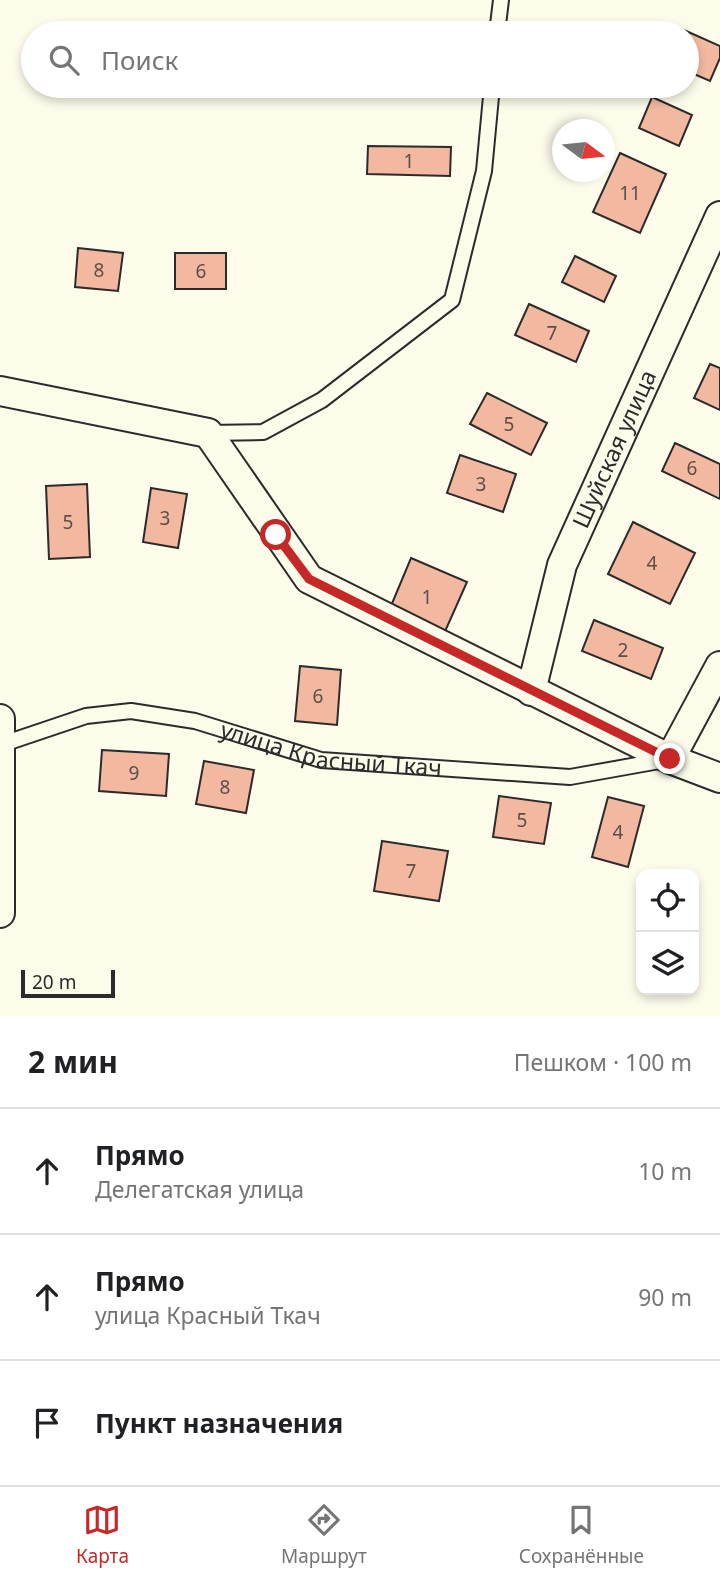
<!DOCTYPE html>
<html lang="ru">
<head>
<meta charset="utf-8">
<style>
  :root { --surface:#fff; --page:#f6f6f6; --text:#202124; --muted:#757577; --line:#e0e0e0; --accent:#c62828 }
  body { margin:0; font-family:"Noto Sans",sans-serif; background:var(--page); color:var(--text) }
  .controls { position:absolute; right:21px; bottom:21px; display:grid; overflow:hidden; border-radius:14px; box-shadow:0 4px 10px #0003 }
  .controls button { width:63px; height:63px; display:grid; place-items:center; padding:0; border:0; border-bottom:2px solid var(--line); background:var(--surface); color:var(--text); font:35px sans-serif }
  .compass { position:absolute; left:552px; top:119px; width:63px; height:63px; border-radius:50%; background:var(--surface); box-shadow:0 4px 10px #0003; rotate:105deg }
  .scale { position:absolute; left:21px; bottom:18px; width:94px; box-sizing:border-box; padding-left:7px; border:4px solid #2b2b2b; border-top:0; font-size:19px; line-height:24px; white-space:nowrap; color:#2b2b2b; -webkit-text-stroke:5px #fdfbea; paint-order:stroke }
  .stop { position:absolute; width:21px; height:21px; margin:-16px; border:5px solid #c62828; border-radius:50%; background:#fff }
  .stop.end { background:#c62828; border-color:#fff; box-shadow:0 2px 7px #0008 }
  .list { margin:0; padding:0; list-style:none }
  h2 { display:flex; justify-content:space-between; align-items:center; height:91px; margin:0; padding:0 28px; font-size:30px }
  h2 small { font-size:23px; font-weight:400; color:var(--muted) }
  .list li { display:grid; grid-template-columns:46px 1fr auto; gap:21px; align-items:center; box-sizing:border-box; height:126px; padding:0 28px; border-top:2px solid var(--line) }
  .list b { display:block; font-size:26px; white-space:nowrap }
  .list p { margin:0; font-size:23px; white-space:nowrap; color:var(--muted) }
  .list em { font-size:23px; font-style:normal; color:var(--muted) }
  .icon { flex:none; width:38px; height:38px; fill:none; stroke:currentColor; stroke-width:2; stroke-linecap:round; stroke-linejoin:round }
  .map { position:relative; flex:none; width:720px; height:1016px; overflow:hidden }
  .search { position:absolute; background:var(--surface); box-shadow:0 4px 10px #0003; left:21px; right:21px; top:21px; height:77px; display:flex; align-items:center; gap:18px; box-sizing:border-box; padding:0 24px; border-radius:38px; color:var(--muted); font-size:26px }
  .sheet { height:469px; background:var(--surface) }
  nav { display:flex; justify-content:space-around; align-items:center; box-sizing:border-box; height:98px; border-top:2px solid var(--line); background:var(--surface); font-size:19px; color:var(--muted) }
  nav a { display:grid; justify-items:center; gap:4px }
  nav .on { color:var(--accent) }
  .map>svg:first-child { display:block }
  .building { fill:#f2b8a0; stroke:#2b2b2b; stroke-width:2 }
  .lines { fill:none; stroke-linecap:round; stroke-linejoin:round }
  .service-casing { stroke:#2b2b2b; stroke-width:18 }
  .minor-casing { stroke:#2b2b2b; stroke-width:32 }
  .service { stroke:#fdfbea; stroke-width:14 }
  .minor { stroke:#fdfbea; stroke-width:28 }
  .route { stroke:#c62828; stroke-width:9 }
  .labels { text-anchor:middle; stroke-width:5; stroke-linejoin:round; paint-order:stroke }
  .number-label { font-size:19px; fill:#5d4e48 }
  .street-label { font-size:23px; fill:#2b2b2b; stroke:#fdfbea }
</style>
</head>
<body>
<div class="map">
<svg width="720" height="1016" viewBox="0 0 720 1016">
  <rect width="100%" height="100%" fill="#fdfbea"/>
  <!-- building -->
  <g class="building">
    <path d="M675 26 720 46V58L710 81 687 71V33H671Z"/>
    <path d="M386 86H452V97L386 95Z"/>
    <path d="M652 97 692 115 679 146 639 128Z"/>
    <path d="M368 146 451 147 450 176 367 174Z"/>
    <path d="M620 153 666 174 640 233 593 212Z"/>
    <path d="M78 248 123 253 118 291 75 287Z"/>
    <rect x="175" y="253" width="51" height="36"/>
    <path d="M575 256 616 276 604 302 562 282Z"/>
    <path d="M529 304 589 331 576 362 515 335Z"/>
    <path d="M710 364 720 368V410L694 398Z"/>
    <path d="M487 393 547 423 531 455 470 424Z"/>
    <path d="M675 443 720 464V499L662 471Z"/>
    <path d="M460 455 516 474 503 512 447 493Z"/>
    <path d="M87 484 90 557 49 559 46 486Z"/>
    <path d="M151 488 187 494 178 548 143 542Z"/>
    <path d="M633 522 695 553 670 604 608 574Z"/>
    <path d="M411 558 467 582 443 636 388 613Z"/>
    <path d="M594 620 663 648 651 679 582 651Z"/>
    <path d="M300 666 341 670 337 725 295 721Z"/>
    <path d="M102 750 169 754 166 796 99 791Z"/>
    <path d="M204 761 254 770 246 813 196 804Z"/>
    <path d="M499 796 551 803 544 844 493 837Z"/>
    <path d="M608 797 644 806 628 867 592 857Z"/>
    <path d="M382 841 448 851 439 901 374 891Z"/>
  </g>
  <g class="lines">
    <!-- service casing -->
    <g class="service-casing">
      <g id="service">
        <path d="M497 33 501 0"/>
        <path d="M208 433 263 432 322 400 452 300 484 171 492 86"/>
        <path id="s1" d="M0 745 86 716 131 711 195 721 321 760 570 777 665 760"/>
      </g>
    </g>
    <!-- minor casing -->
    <g class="minor-casing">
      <g id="minor">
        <path d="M0 391 208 433 309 579 670 759 720 778"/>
        <path id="s2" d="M531 691 562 565 720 216"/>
        <path d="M0 719V913"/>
        <path d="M670 759 720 666"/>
      </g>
    </g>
    <!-- service -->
    <use href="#service" class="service"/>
    <!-- minor -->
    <use href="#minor" class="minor"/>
  </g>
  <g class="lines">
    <!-- route -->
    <path class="route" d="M276 535 309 579 670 759"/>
  </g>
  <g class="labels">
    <!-- number labels -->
    <g class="number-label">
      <text x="409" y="168">1</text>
      <text x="630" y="200">11</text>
      <text x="99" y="277">8</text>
      <text x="201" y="278">6</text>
      <text x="552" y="340">7</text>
      <text x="509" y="431">5</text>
      <text x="692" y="475">6</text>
      <text x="481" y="491">3</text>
      <text x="165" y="525">3</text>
      <text x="68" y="529">5</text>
      <text x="652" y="570">4</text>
      <text x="427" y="604">1</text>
      <text x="623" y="657">2</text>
      <text x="318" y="703">6</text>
      <text x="134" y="780">9</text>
      <text x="225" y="794">8</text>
      <text x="522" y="827">5</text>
      <text x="618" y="839">4</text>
      <text x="411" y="878">7</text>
    </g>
    <!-- street labels -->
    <g class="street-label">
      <text dy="8" stroke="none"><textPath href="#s2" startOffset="257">Шуйская улица</textPath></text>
      <text dy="8" stroke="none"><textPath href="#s1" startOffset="341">улица Красный Ткач</textPath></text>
    </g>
  </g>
</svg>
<div class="controls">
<button><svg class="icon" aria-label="locate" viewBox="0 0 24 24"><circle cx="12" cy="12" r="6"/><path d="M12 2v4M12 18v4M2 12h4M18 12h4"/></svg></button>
<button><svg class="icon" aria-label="layers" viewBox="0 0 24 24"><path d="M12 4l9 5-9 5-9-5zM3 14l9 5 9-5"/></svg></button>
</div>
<svg class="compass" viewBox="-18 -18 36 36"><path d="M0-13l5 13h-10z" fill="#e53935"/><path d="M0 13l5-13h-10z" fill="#757577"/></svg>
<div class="scale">20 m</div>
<div class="stop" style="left:276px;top:535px"></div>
<div class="stop end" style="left:670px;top:759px"></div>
<div class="search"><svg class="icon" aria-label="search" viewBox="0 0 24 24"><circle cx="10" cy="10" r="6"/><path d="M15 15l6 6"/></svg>Поиск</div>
</div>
<section class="sheet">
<h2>2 мин<small>Пешком · 100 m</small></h2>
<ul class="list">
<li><svg class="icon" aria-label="ahead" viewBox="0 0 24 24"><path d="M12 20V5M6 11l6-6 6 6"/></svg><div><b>Прямо</b><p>Делегатская улица</p></div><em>10 m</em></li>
<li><svg class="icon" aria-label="ahead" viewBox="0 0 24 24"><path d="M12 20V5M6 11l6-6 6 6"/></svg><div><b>Прямо</b><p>улица Красный Ткач</p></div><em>90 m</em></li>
<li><svg class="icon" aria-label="arrive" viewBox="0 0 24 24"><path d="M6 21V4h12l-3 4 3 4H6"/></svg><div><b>Пункт назначения</b></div></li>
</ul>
</section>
<nav>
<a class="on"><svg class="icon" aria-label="map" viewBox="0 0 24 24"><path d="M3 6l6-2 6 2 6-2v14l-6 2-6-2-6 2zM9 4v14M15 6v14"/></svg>Карта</a>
<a><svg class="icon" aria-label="directions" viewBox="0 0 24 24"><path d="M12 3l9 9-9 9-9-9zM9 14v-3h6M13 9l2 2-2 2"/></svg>Маршрут</a>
<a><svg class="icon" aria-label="saved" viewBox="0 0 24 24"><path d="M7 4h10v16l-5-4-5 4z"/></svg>Сохранённые</a>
</nav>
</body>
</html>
